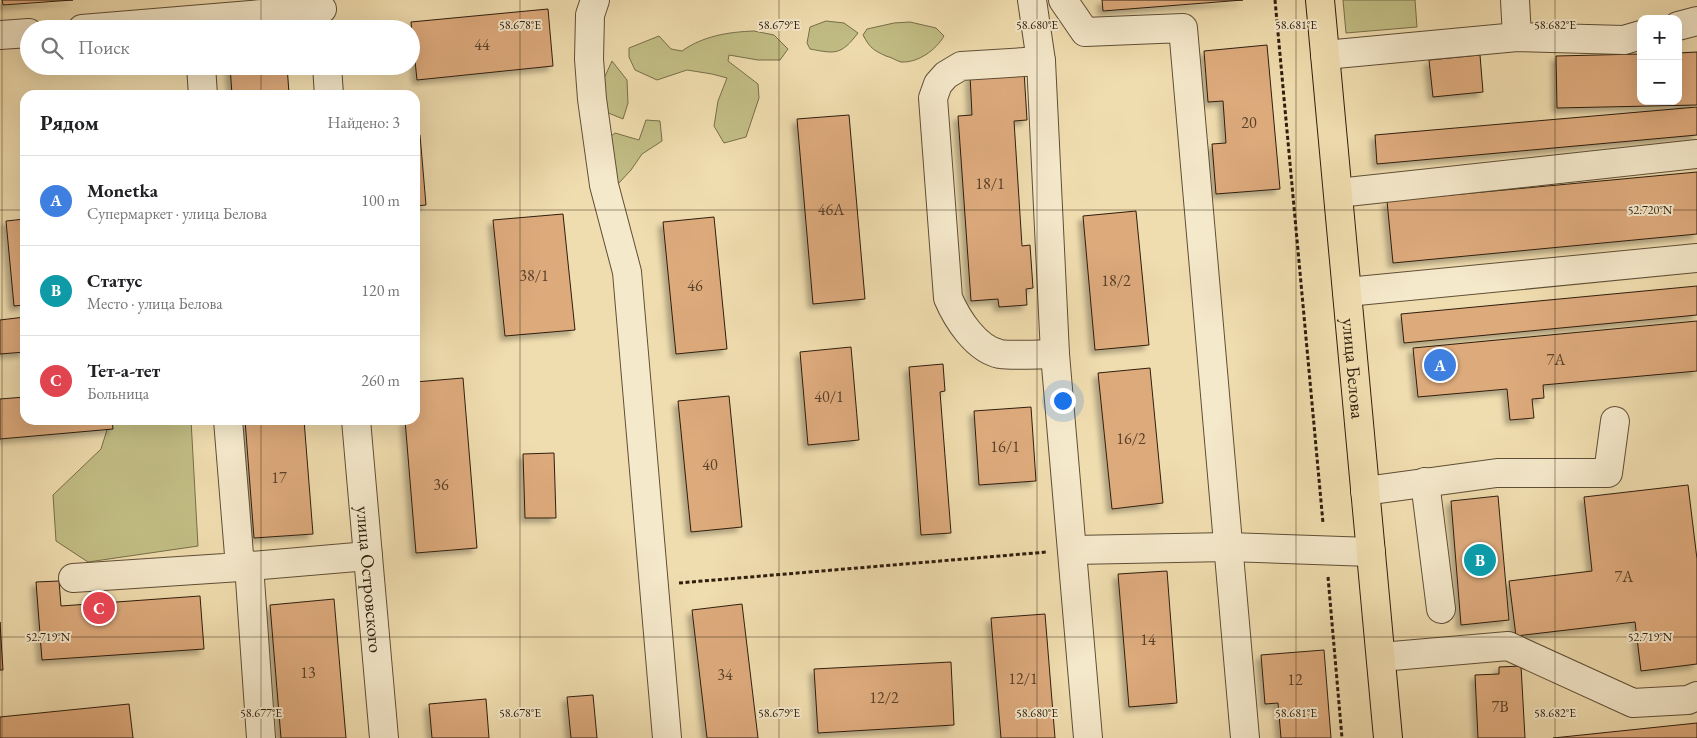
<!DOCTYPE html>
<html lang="ru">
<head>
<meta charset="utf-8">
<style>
  :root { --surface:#fff; --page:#f2f2f2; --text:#202124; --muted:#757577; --line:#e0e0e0; --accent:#7c3aed }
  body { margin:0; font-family:"EB Garamond",serif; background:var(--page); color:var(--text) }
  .controls { position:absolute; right:15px; top:15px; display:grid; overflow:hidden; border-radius:10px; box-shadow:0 5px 20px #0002 }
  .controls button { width:45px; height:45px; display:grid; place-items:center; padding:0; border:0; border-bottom:1px solid var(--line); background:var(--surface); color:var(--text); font:25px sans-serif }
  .you { position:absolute; left:1062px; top:400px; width:18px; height:18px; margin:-12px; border:4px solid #fff; border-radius:50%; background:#1a73e8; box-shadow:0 0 0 8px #1a73e833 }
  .badge { display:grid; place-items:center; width:32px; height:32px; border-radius:50%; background:var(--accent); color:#fff; font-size:16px; font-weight:700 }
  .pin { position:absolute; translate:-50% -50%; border:2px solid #fff; box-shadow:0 1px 5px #0006 }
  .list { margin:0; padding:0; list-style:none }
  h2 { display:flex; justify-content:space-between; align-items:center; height:65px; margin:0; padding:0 20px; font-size:21px }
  h2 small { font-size:16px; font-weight:400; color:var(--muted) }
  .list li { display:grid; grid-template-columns:32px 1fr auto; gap:15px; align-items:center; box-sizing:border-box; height:90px; padding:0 20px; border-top:1px solid var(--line) }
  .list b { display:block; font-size:19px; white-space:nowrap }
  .list p { margin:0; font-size:16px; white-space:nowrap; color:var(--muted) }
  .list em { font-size:16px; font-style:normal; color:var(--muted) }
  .icon { flex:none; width:28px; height:28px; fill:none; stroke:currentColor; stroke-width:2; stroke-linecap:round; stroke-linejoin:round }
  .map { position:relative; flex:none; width:1697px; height:738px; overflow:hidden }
  .search { position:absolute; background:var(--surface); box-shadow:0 5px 20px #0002; left:20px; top:20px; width:400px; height:55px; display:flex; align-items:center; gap:12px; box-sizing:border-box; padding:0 18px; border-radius:28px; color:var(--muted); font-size:19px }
  .panel { position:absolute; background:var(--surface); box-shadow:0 5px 20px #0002; left:20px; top:90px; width:400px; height:335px; border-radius:15px }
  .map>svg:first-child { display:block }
  .green { fill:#c2be85; stroke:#786e4a }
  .building { fill:#ddaa7c; stroke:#2f1e0e; filter:url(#shadow) }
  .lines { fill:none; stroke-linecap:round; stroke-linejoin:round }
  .minor-casing { stroke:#5f4e36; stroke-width:30 }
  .major-casing { stroke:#2f1e0e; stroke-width:30 }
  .path { stroke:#2f1e0e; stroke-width:3; stroke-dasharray:4 2.5; stroke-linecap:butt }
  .minor { stroke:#f5e9cb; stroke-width:28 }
  .major { stroke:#f0ddaf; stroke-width:28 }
  .ticks { fill:none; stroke:#2f1e0e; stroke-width:1; stroke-opacity:0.45 }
  .labels { text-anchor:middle; stroke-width:4; stroke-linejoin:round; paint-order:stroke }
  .number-label { font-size:16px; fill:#5a412a }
  .street-label { font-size:19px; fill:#2f1e0e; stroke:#f5e9cb }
  .ticks-label { font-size:12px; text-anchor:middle; fill:#2f1e0e; stroke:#f5e9cb; stroke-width:4; stroke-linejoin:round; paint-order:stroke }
</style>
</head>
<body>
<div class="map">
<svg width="1697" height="738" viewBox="0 0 1697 738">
  <defs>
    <filter id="shadow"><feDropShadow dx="-4.5" dy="4.5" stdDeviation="2.5" flood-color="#0004"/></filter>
  </defs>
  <rect width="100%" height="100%" fill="#f0ddaf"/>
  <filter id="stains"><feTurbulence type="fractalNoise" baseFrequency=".004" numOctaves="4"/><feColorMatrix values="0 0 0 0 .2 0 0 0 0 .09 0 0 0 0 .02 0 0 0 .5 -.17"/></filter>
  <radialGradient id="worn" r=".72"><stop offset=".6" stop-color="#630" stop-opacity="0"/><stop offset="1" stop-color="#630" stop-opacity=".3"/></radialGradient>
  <!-- green -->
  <g class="green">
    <path d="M1343 0H1415L1417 27 1346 33Z"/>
    <path d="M826 21 844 23 858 33C841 55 836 54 810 49L807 43 810 27Z"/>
    <path d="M910 22 936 28 944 36C936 50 918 63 901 62 897 61 891 57 886 56 873 50 870 48 863 35L867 29 894 23Z"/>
    <path d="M754 31 774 35 788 49 780 60H758L729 55 728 61 758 84 759 98 746 137 724 143 714 126 718 101 727 78 712 74 687 70 657 80 635 70 629 57V48L659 36 671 49 682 51C703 36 728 32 754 31Z"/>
    <path d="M612 61 627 80 628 103 623 119 606 112 600 87Z"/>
    <path d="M646 120 660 121 662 141 642 154 631 170 618 184 601 144 615 133 639 140Z"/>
    <path d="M110 420H191L198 546 88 562 56 541 53 495 101 449Z"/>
  </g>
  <!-- building -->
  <g class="building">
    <path d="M2 0H73L3 5Z"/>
    <path d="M1102 0H1243L1103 11Z"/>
    <path d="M548 9 553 66 417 80 411 22Z"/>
    <path d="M284 27V29H260Z"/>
    <path d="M1267 45 1280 189 1216 194 1212 144 1226 143 1223 101 1208 102 1204 51Z"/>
    <path d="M1697 52V105L1557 108 1556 56 1641 54V101H1678V53Z"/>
    <path d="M1480 55 1483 92 1433 97 1429 60Z"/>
    <path d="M230 66H287L289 93 232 95Z"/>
    <path d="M1024 71 1027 120 1014 121 1022 246 1030 245 1033 288 1026 289 1027 305 999 307 998 299 971 301 958 116 972 115 970 75Z"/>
    <path d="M1697 107V135L1377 164 1375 135Z"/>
    <path d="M849 115 865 299 813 304 797 119Z"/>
    <path d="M415 135H420L426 205 415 206Z"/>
    <path d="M1697 172V234L1393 263 1387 201Z"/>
    <path d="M1136 211 1149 345 1095 350 1083 216Z"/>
    <path d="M563 214 575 330 505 336 493 220Z"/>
    <path d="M714 217 727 349 676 354 663 222Z"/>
    <path d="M25 219V305L14 306 6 221Z"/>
    <path d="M1697 286V315L1404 343 1401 314Z"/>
    <path d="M25 317V352L0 354V320Z"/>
    <path d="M1697 321V371L1543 385 1544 398 1532 399 1534 418 1510 420 1507 389 1418 397 1413 348Z"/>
    <path d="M851 347 859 440 808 445 800 352Z"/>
    <path d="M943 364 945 391 940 392 951 533 921 535 909 367Z"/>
    <path d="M1150 368 1163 503 1112 509 1098 373Z"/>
    <path d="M463 378 477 548 416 553 405 420H415V382Z"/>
    <path d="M729 396 742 527 691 532 678 401Z"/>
    <path d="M25 397V420H112L113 429 0 439V399Z"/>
    <path d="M1031 407 1036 481 979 485 974 411Z"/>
    <path d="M245 420H304L313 534 254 538Z"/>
    <path d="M554 453 556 518H525L523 454Z"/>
    <path d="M1688 485 1697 559V664L1641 671 1635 622 1516 636 1509 581 1592 571 1584 497Z"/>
    <path d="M1498 496 1509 620 1461 625 1451 501Z"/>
    <path d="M1167 571 1177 703 1129 707 1118 574Z"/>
    <path d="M59 581 61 606 200 596 204 649 42 660 36 582Z"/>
    <path d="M334 599 346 738H281L270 605Z"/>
    <path d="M742 604 758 738H707L692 610Z"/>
    <path d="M1045 614 1055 738H1001L991 618Z"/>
    <path d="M0 622 3 670H0Z"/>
    <path d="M1324 650 1331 738H1281L1278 703 1265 704 1261 655Z"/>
    <path d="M951 662 954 725 818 733 814 669Z"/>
    <path d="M1521 666 1525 738H1478L1475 675 1499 674V667Z"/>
    <path d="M593 695 597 738H571L567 697Z"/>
    <path d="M486 699 489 738H432L429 704Z"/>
    <path d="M129 704 133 738H0V717Z"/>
    <path d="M1697 723V738H1553Z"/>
  </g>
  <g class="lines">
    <!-- minor casing -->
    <g class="minor-casing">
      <g id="minor">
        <path d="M595 0 590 15 589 59 592 99 604 185 627 272 667 738"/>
        <path d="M1032 0 1041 61 1055 354 1088 738"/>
        <path d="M1063 0 1085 32 1183 28 1245 738"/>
        <path d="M1515 0 1517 37"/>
        <path d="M1678 26 1697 21"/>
        <path d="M82 29 322 9"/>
        <path d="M0 35 29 33"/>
        <path d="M1325 55 1517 37 1624 40 1641 35"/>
        <path d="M1041 61 961 66 946 75 938 84 933 98 948 298C957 319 976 349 1000 354 1014 356 1040 354 1055 354"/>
        <path d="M201 66 203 95"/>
        <path d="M327 66 329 95"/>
        <path d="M1338 193 1697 154"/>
        <path d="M1347 292 1697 258"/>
        <path id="s1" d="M356 420 384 738"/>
        <path d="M1425 482 1441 609"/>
        <path d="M1365 491 1497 473H1608L1615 421"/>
        <path d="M1073 550 1228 547 1371 552"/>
        <path d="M249 565 261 738"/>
        <path d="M240 567 368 556"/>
        <path d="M73 578 240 567 228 420"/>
        <path d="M1381 657 1508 646 1633 703 1688 700 1697 696"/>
      </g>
    </g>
    <!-- major casing -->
    <g class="major-casing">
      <g id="major">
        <path id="s2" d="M1320 0 1388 738"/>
      </g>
    </g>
    <!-- path -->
    <g class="path">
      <path d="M1275 0 1323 523"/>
      <path d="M1328 577 1342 738"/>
      <path d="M679 583 1047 552"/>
    </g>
    <!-- minor -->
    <use href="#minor" class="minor"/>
    <!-- major -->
    <use href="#major" class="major"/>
  </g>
  <!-- ticks -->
  <path class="ticks" d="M2 0V738M261 0V29M520 0V738M779 0V738M1037 0V738M1296 0V738M1555 0V738M261 66V95M0 210H25M415 210H1697M261 420V738M0 637H1697"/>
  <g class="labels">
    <!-- number labels -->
    <g class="number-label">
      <text x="482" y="50">44</text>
      <text x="1249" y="128">20</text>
      <text x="990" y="189">18/1</text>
      <text x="831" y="215">46А</text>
      <text x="534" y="281">38/1</text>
      <text x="1116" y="286">18/2</text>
      <text x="695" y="291">46</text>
      <text x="1556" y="365">7А</text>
      <text x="829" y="402">40/1</text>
      <text x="1131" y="444">16/2</text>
      <text x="1005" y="452">16/1</text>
      <text x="710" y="470">40</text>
      <text x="279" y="483">17</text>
      <text x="441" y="490">36</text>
      <text x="1624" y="582">7А</text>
      <text x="1148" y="645">14</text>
      <text x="308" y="678">13</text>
      <text x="725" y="680">34</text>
      <text x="1023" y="684">12/1</text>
      <text x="1295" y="685">12</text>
      <text x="884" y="703">12/2</text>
      <text x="1500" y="712">7В</text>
    </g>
    <!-- street labels -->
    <g class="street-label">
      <text dy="7" stroke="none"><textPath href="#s2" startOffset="370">улица Белова</textPath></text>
      <text dy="7" stroke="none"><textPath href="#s1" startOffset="160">улица Островского</textPath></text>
    </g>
  </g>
  <g class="ticks-label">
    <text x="520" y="29">58.678°E</text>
    <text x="779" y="29">58.679°E</text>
    <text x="1037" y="29">58.680°E</text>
    <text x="1296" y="29">58.681°E</text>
    <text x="1555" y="29">58.682°E</text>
    <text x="1650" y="214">52.720°N</text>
    <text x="48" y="641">52.719°N</text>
    <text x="1650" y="641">52.719°N</text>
    <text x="261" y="717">58.677°E</text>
    <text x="520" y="717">58.678°E</text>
    <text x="779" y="717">58.679°E</text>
    <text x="1037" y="717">58.680°E</text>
    <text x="1296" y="717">58.681°E</text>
    <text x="1555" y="717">58.682°E</text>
  </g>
  <rect width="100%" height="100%" filter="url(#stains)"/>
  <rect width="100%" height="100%" fill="url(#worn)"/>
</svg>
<div class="controls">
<button>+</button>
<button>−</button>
</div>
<div class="you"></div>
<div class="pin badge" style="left:1440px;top:365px;background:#3f7fe0">A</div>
<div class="pin badge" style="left:1480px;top:560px;background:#0f9aa8">B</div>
<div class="pin badge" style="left:99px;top:608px;background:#e0444e">C</div>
<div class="search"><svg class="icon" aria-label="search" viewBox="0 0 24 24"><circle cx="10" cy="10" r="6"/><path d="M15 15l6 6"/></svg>Поиск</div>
<section class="panel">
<h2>Рядом<small>Найдено: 3</small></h2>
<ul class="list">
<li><span class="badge" style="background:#3f7fe0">A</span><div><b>Monetka</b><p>Супермаркет · улица Белова</p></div><em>100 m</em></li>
<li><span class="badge" style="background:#0f9aa8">B</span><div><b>Статус</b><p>Место · улица Белова</p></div><em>120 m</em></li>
<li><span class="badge" style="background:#e0444e">C</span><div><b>Тет-а-тет</b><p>Больница</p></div><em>260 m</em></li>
</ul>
</section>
</div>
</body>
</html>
